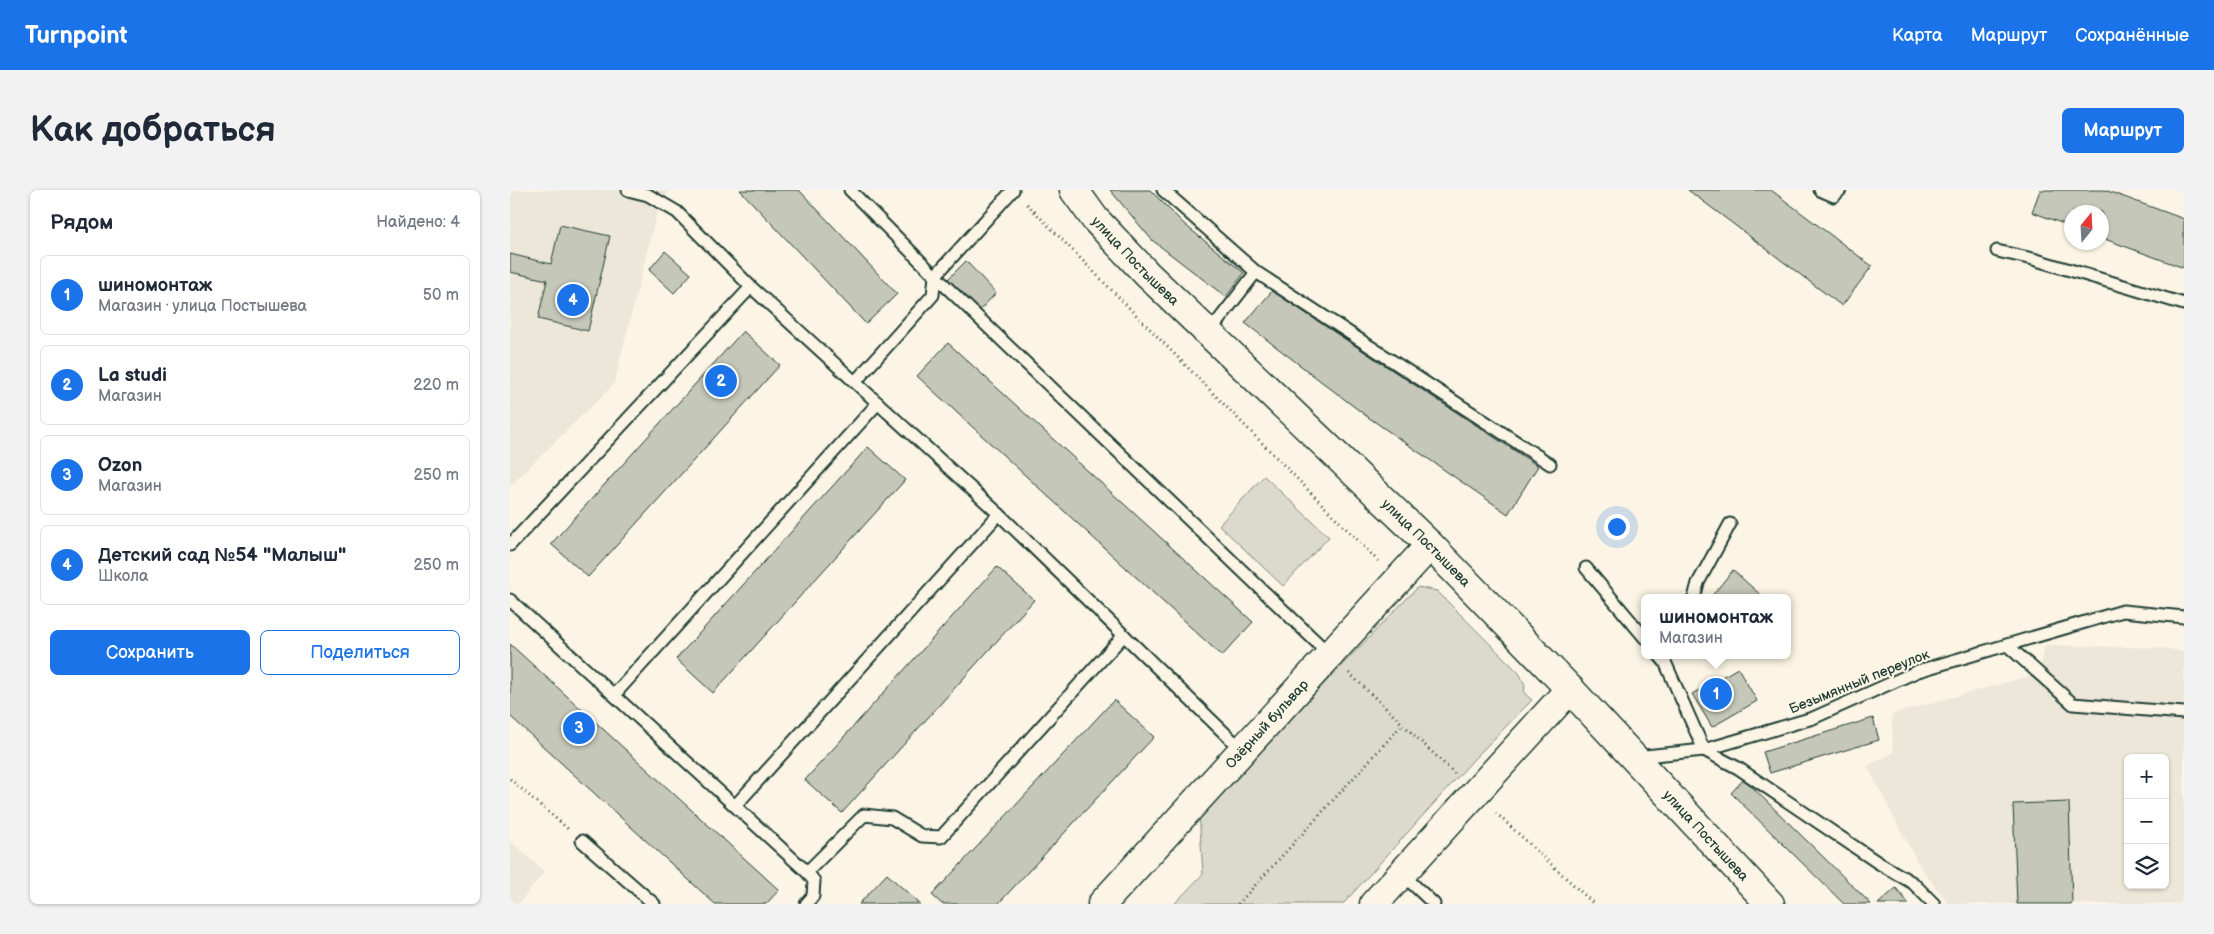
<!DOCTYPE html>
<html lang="ru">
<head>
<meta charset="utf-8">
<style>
  :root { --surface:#fff; --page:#f2f2f3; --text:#1f2937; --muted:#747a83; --line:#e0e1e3; --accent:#1a73e8 }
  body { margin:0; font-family:"Balsamiq Sans",sans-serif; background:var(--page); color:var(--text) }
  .controls { position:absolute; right:15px; bottom:15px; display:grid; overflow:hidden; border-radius:8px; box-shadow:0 1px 4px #0004 }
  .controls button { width:45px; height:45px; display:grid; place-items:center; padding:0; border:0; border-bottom:1px solid var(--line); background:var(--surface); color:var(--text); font:25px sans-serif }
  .compass { position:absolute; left:1554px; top:15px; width:45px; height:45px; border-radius:50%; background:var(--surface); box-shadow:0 1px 4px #0004; rotate:18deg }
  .you { position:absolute; left:1106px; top:336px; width:18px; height:18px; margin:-12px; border:4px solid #fff; border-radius:50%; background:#1a73e8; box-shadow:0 0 0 8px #1a73e833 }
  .badge { display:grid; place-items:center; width:32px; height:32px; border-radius:50%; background:var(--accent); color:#fff; font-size:16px; font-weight:700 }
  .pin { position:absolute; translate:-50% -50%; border:2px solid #fff; box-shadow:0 1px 5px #0006 }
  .popup { position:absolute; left:1131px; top:404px; width:150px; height:65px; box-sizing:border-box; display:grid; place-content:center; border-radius:8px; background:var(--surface); filter:drop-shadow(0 1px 4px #0005); font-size:16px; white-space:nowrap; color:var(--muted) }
  .popup b { font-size:19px; color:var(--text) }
  .popup::after { content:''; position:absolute; left:50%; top:100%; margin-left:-10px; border:10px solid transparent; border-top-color:var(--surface) }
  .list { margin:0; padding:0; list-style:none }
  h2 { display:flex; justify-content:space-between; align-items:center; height:65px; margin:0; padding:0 20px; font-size:21px }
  h2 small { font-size:16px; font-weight:400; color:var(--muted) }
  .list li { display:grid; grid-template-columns:32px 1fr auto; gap:15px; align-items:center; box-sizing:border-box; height:80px; margin:0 10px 10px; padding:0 10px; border:1px solid var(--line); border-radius:8px }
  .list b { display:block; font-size:19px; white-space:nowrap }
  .list p { margin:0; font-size:16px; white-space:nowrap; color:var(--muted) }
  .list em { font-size:16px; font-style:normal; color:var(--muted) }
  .actions { display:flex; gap:10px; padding:15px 20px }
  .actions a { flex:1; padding:11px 0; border:1px solid var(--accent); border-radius:8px; text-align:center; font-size:18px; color:var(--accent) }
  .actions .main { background:var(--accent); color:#fff }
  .icon { flex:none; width:28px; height:28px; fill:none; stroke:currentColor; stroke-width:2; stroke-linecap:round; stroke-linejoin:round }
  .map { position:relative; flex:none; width:1674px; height:714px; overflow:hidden; border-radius:8px }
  header { display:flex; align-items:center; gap:30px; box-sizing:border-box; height:70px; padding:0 25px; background:var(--accent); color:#fff }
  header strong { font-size:24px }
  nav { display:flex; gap:28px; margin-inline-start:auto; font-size:18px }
  .intro { display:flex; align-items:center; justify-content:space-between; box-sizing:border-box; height:120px; padding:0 30px }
  h1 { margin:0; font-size:35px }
  .button { padding:12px 22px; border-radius:8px; background:var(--accent); color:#fff; font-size:18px; font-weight:700 }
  main { display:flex; gap:30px; padding:0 30px }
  aside { flex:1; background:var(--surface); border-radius:8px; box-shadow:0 1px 4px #0004 }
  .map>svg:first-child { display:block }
  .built { fill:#ece7d8; fill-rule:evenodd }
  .green { fill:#dcdacc; stroke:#7e8c80 }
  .building { fill:#c5c7b9; stroke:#1f3d34 }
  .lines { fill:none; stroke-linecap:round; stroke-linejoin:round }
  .lane-casing { stroke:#1f3d34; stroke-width:15 }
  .secondary-casing { stroke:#1f3d34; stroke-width:31 }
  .path { stroke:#1f3d34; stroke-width:3; stroke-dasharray:1 4; stroke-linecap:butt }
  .lane { stroke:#fcf5e5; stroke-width:11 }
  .secondary { stroke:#fcf5e5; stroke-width:28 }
  .labels { text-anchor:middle; stroke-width:4.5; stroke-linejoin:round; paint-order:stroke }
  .street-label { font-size:14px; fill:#1f3d34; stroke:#fcf5e5 }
</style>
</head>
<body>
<header>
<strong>Turnpoint</strong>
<nav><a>Карта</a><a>Маршрут</a><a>Сохранённые</a></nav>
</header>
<div class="intro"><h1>Как добраться</h1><a class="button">Маршрут</a></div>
<main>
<aside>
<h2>Рядом<small>Найдено: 4</small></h2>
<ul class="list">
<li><span class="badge">1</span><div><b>шиномонтаж</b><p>Магазин · улица Постышева</p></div><em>50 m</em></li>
<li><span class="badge">2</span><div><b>La studi</b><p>Магазин</p></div><em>220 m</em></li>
<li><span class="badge">3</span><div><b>Ozon</b><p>Магазин</p></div><em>250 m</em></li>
<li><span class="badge">4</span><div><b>Детский сад №54 &quot;Малыш&quot;</b><p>Школа</p></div><em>250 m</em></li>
</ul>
<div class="actions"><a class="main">Сохранить</a><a>Поделиться</a></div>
</aside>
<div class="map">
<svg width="1674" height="714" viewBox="0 0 1674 714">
  <rect width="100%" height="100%" fill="#fcf5e5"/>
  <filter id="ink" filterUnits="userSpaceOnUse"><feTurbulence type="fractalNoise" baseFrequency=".02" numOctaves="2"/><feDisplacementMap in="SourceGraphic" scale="10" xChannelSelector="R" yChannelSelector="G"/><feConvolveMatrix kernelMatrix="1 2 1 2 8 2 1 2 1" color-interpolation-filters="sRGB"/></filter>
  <g filter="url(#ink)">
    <!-- built -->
    <g class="built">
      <path d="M0 0H159L146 26 104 194 0 296Z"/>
      <path d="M1535 455 1654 458 1674 462V714H1439L1410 677 1357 576 1383 563 1382 524 1530 483ZM1618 568H1655V695H1618Z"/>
      <path d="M0 651 35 682 8 714H0Z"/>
    </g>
    <!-- green -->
    <g class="green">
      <path d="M754 286 819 347 773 396 709 335Z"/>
      <path d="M908 397 927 401 1009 483 1015 495 1014 503 1022 510 964 569 833 714H664L693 684 689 622Z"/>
    </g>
    <!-- building -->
    <g class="building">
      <path d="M230 0H289L387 104 356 134Z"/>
      <path d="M600 0H640L674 34 734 83 716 107 642 50Z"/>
      <path d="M1178 0H1261L1362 76 1332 116Z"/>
      <path d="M1530 0H1595L1674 29V78L1592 48V22H1562V37L1522 22Z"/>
      <path d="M50 35 100 46 78 141 28 129 37 90 0 82V64L41 74Z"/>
      <path d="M155 61 181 84 164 103 139 80Z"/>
      <path d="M456 71 486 103 469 121 438 89Z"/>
      <path d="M762 101 1028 276 998 324 855 225 735 133Z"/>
      <path d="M233 141 270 175 78 387 41 354Z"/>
      <path d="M438 153 743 432 712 466 407 186Z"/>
      <path d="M358 257 395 290 203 503 166 469Z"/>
      <path d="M487 377 524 410 332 623 295 590Z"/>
      <path d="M1223 380 1254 408H1200Z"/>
      <path d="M0 454 269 700 256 714H205L0 526Z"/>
      <path d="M1228 478 1247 511 1202 537 1182 504Z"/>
      <path d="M604 510 644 547 488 714H432L422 705Z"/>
      <path d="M1363 528 1369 550 1260 583 1253 562Z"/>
      <path d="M1234 589 1361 714H1334L1221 603Z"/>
      <path d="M1559 612 1562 714H1507L1503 614Z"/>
      <path d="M377 684 410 714H349Z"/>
      <path d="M1386 698 1399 714H1368Z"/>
    </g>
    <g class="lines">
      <!-- lane casing -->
      <g class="lane-casing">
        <g id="lane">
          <path d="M118 0 138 5 167 22 241 97 489 324 733 561"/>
          <path d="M340 0 425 86 820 465"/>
          <path d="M653 0 746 82 1040 274"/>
          <path d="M1310 0 1324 6 1330 0"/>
          <path d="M1487 61 1523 69 1674 114"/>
          <path d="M698 144 746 82"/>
          <path d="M345 192 423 105 425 86 503 0"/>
          <path d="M0 355 241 97"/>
          <path d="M1076 378 1135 448"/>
          <path d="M1184 408 1188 393 1220 334"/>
          <path d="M0 410 297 682 304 691 303 706 296 714"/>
          <path d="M1497 455 1563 514 1674 523"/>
          <path d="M1149 465 1155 472 1194 560 1228 578 1367 672 1403 693 1424 714"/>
          <path d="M104 505 368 213"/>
          <path d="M1125 567 1194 560 1303 528 1408 481 1613 421 1674 427"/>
          <path d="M225 616 489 324"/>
          <path d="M72 651 144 714"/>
          <path d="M297 682 354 625 382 628 412 646 431 647 614 445"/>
          <path d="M892 684 924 714"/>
        </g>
      </g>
      <!-- secondary casing -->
      <g class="secondary-casing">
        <g id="secondary">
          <path id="s1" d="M564 0 585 29 637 84 920 355 1060 499 1260 714"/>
          <path id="s2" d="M592 714 920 355"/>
          <path d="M864 714 1060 499"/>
        </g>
      </g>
      <!-- path -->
      <g class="path">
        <path d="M517 14 868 371"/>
        <path d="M839 483 945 584"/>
        <path d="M0 589 58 639"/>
        <path d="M986 623 1084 714"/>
        <path d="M728 714 892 535"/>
      </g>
      <!-- lane -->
      <use href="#lane" class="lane"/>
      <!-- secondary -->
      <use href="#secondary" class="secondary"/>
    </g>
  </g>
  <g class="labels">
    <!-- street labels -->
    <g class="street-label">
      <text dy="5" stroke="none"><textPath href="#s1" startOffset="94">улица Постышева</textPath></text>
      <text dy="5" stroke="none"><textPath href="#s1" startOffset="499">улица Постышева</textPath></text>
      <text transform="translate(1349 491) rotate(-22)" y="5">Безымянный переулок</text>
      <text dy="5" stroke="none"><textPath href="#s2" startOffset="244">Озёрный бульвар</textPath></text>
      <text dy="5" stroke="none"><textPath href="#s1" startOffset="904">улица Постышева</textPath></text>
    </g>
  </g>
</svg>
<div class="controls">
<button>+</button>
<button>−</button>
<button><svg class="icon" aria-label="layers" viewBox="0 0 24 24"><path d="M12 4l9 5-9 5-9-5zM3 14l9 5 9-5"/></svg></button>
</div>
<svg class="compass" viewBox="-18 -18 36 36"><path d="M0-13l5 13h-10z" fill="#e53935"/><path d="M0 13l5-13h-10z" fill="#747a83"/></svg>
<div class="you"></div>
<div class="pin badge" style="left:1206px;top:504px">1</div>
<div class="popup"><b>шиномонтаж</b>Магазин</div>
<div class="pin badge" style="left:211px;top:191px">2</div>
<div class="pin badge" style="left:69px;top:538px">3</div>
<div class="pin badge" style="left:63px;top:110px">4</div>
</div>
</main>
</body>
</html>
